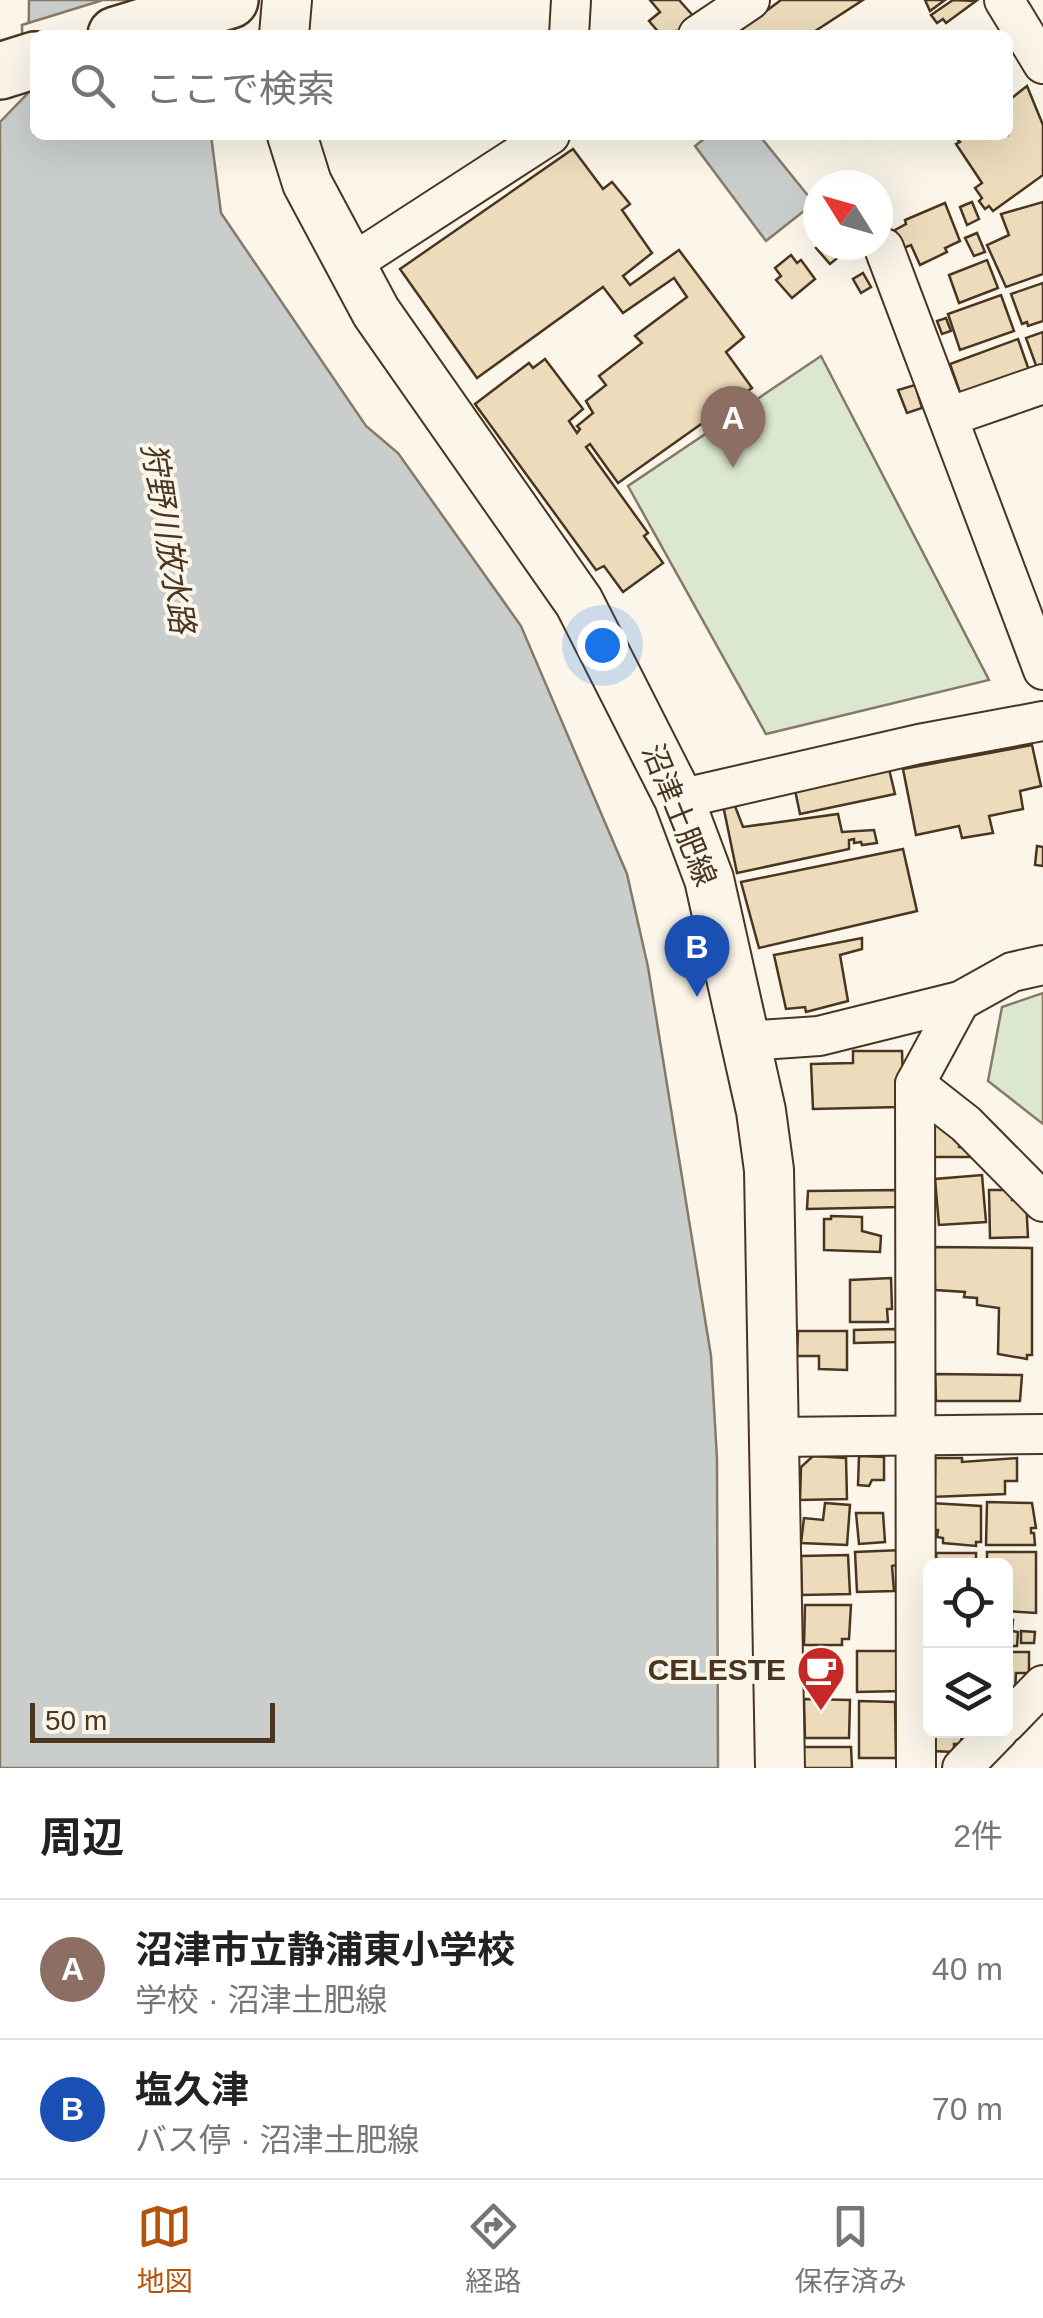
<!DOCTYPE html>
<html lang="ja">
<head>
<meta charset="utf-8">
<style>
  :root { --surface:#fff; --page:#f2f2f2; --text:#222; --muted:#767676; --line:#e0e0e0; --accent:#b45309 }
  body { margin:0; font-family:Helvetica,"Noto Sans JP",sans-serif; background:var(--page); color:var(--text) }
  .controls { position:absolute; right:30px; bottom:30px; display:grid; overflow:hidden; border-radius:15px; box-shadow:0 10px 40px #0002 }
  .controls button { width:90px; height:90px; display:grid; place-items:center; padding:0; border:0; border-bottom:2px solid var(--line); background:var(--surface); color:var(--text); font:50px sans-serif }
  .compass { position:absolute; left:803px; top:170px; width:90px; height:90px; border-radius:50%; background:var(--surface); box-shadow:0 10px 40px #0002; rotate:307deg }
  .scale { position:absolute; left:30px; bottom:25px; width:245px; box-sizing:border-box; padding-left:10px; border:5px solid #4a3520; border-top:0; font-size:28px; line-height:35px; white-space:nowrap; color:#4a3520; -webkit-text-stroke:8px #fbf6e9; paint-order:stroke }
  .you { position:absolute; left:602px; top:645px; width:35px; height:35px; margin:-25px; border:8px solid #fff; border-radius:50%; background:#1a73e8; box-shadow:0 0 0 15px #1a73e833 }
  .badge { display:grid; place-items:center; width:65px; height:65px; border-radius:50%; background:var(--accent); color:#fff; font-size:32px; font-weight:700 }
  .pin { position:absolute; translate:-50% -82px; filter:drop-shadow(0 2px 5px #0008) }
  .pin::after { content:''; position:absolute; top:52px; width:35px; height:30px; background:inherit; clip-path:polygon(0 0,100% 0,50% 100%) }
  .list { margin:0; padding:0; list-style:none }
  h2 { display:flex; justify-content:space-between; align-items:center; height:130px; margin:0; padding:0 40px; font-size:42px }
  h2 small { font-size:32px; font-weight:400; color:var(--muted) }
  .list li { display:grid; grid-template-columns:65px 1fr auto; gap:30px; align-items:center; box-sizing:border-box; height:140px; padding:0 40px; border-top:2px solid var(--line) }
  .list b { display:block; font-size:38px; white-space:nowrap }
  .list p { margin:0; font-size:32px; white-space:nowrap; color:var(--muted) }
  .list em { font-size:32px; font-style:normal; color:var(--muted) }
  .icon { flex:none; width:55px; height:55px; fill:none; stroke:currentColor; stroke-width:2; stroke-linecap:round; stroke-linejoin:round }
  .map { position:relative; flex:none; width:1043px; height:1768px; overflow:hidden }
  .search { position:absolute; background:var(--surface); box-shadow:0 10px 40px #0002; left:30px; right:30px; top:30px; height:110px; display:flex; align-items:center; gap:25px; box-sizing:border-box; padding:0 35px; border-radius:15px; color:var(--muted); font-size:38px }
  .sheet { height:410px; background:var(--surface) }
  nav { display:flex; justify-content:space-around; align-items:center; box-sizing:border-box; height:140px; border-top:2px solid var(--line); background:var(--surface); font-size:28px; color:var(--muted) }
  nav a { display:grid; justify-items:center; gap:5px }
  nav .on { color:var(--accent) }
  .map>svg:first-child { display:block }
  .green { fill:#dce7d0; stroke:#887966; stroke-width:2.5 }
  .water { fill:#c9cecd; stroke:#887966; stroke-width:2.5 }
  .pier { fill:#fbf6e9; stroke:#887966; stroke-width:2.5 }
  .building { fill:#ecdcbc; stroke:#4a3520; stroke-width:2.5 }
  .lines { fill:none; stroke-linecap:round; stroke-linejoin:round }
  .minor-casing { stroke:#4a3520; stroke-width:42 }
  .major-casing { stroke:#4a3520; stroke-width:52 }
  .highway-casing { stroke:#4a3520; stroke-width:60 }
  .minor { stroke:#fbf6e9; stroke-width:38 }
  .major { stroke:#fbf6e9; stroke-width:48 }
  .highway { stroke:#fbf6e9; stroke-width:55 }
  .labels { text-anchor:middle; stroke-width:8; stroke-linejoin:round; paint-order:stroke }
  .street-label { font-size:30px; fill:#4a3520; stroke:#fbf6e9 }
  .poi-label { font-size:30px; font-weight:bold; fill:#4a3520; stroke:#fbf6e9; text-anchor:end }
  .water-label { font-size:32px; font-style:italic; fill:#4a3520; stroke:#fbf6e9 }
</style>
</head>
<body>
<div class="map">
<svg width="1043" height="1768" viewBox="0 0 1043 1768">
  <rect width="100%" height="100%" fill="#fbf6e9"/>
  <!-- green -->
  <g class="green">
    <path d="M821 356 989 680 766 734 628 486Z"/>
    <path d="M1043 993V1124L988 1081 1002 1007Z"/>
  </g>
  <!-- water -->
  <g class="water">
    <path d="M29 0H228L216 35H35V135H211L221 213 366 426 398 453 521 626 627 874 648 967 711 1356 717 1459 718 1768H0V122L28 93Z"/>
    <path d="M709 135H759L814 203 766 241 695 146Z"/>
  </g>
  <!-- pier -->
  <path class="pier" d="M103 0H233L222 33 215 35H35L23 89 22 25Z"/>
  <!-- building -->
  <g class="building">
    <path d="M650 0H679L696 19 678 34 676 31 671 35H661L649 21 660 12Z"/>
    <path d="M781 0H863L809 35H734Z"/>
    <path d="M925 0H945L930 11Z"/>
    <path d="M953 0 976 1 946 23 943 19 937 23 931 15Z"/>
    <path d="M1027 86 1043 125V175L993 211 989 206 985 209 979 201 982 198 975 188 982 183 956 144 960 142 956 138 1008 135V101Z"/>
    <path d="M573 149 603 189 612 182 630 204 622 210 652 253 623 276 630 285 679 250 744 337 726 352 752 388 618 483 590 444 586 447 648 533 644 536 663 563 623 592 604 566 596 570 475 404 529 363 533 368 545 359 583 409 569 421 577 433 580 429 577 426 593 413 586 401 606 385 599 376 642 343 635 336 687 297 674 278 623 313 603 287 477 378 400 269Z"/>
    <path d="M972 202 979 219 967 225 960 207Z"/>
    <path d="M1043 202V274L1006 287 987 245 1009 235 1001 214Z"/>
    <path d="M945 203 960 241 945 248 947 252 920 265 911 245 901 249 893 231 906 224 905 220Z"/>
    <path d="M977 233 985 252 974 256 965 238Z"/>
    <path d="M820 245H853L830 264 816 248Z"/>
    <path d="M791 255 797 263 801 260 815 279 792 298 776 280 781 276 775 268Z"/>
    <path d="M987 260 998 288 959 303 949 275Z"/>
    <path d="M863 273 871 287 861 293 853 279Z"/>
    <path d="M1043 283V321L1028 326 1027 322 1022 324 1011 294Z"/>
    <path d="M1001 295 1014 331 960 350 948 314Z"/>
    <path d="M946 318 951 331 942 334 937 321Z"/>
    <path d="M1043 332V366L1037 368 1026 338Z"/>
    <path d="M1018 339 1030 373 962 398 950 364Z"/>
    <path d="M915 385 922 408 907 413 898 390Z"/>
    <path d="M1032 745 1041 786 1020 791 1023 809 989 816 993 833 962 838 959 826 916 835 903 769Z"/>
    <path d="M889 769 895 794 800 814 795 790Z"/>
    <path d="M733 801 743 827 838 814 842 832 874 830 877 843 862 845 861 842 854 843V839L849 840V849L737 873 723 805Z"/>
    <path d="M1037 846 1043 847V866L1035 865Z"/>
    <path d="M903 849 917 911 759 948 741 882Z"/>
    <path d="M862 938V949L840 955 848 1001 806 1012 805 1007 786 1009 774 955Z"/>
    <path d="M853 1051H902L903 1083 899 1107 813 1109 811 1064 853 1063Z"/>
    <path d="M932 1112 960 1134 959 1147H973L982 1157H932Z"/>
    <path d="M982 1175 986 1222 939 1225 935 1179Z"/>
    <path d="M898 1190 899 1207 807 1209 808 1191Z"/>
    <path d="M989 1190H1011L1012 1200H1026L1028 1237 990 1238Z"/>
    <path d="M831 1216 862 1217V1231L881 1236 880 1252 824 1250V1219H831Z"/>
    <path d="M931 1247 1032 1248V1355H1027V1359L998 1354 999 1308 977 1305V1298L964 1297 965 1292 935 1290V1282L930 1280Z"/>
    <path d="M891 1278 892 1309H887L888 1322H850V1280Z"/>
    <path d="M897 1329V1342L854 1343V1330Z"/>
    <path d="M798 1331H847V1370L819 1369V1356H797Z"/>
    <path d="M935 1374 1022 1375 1020 1401H936Z"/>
    <path d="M813 1456 846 1458 847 1499 800 1500 801 1467Z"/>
    <path d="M859 1456 884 1457V1480H872L869 1486 858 1485Z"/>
    <path d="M935 1458H962V1462L1017 1458V1481H1005V1494L931 1497 930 1473H935Z"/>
    <path d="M987 1502 1032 1503 1036 1528H1031V1533H1034L1035 1545H986Z"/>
    <path d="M825 1503 850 1505 847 1545 801 1543 804 1518 823 1520Z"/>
    <path d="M930 1503 981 1506V1542H976V1546L943 1543V1538L937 1537 938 1530H932Z"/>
    <path d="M856 1513H883L885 1542 859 1544Z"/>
    <path d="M902 1550V1564L892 1566 894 1591 857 1592 855 1552Z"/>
    <path d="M987 1552H1036V1613L1006 1611V1566H987Z"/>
    <path d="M936 1553H976V1566H937Z"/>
    <path d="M848 1555 850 1594 802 1595 801 1556Z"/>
    <path d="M805 1605H851L849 1639H842V1645H804Z"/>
    <path d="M1006 1620H1013L1012 1631 1018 1632 1017 1646H1006Z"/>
    <path d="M1021 1631 1035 1632 1034 1643H1021Z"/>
    <path d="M857 1651H903L902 1691 857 1692Z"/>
    <path d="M1006 1652H1029V1673H1016L1015 1691 1006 1701Z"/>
    <path d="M804 1699 850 1700 849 1738H805Z"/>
    <path d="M859 1701 895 1702 896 1758H859Z"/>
    <path d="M932 1730H962L961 1744H954V1752L932 1751Z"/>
    <path d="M803 1747H851L852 1768H804Z"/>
  </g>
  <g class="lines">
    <!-- minor casing -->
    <g class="minor-casing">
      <g id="minor">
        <path d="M1004 0 1043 64"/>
        <path d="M569 35 571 0"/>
        <path d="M698 35 750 0"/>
        <path d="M884 248 1043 670"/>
        <path d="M351 264 550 135"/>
        <path d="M948 417 1043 384"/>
        <path d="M679 799 919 744 1043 721"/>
        <path d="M745 1041 819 1036 960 1001 1012 972 1043 965"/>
        <path d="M915 1084 966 1124 1043 1202"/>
        <path d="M776 1437 1043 1434"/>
        <path d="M1006 1723 1043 1685"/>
        <path d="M916 1768 915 1084 960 1001"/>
        <path d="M962 1768 999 1730"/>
      </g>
    </g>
    <!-- major casing -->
    <g class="major-casing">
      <g id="major">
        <path d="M284 35 287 0"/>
        <path d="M292 135 307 183 376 312 579 602 679 799 709 879 761 1111 769 1170 780 1768"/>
      </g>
    </g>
    <!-- highway casing -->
    <g class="highway-casing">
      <g id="highway">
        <path d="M116 35 230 0"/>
        <path d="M0 71 35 60"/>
      </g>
    </g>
    <!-- minor -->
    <use href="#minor" class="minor"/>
    <!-- major -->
    <use href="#major" class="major"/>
    <!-- highway -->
    <use href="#highway" class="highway"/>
  </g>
  <!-- icons -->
  <defs>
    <g id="cafe-pin" transform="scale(2.5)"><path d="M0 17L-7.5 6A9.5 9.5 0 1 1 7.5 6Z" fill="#c62828" stroke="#fbf6e9"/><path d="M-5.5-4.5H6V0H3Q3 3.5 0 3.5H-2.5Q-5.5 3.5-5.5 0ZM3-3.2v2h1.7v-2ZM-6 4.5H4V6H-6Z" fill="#fff"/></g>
  </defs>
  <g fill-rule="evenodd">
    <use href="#cafe-pin" x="821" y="1670"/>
  </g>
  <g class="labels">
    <!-- street labels -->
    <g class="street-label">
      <text transform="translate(679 815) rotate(68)" y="10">沼津土肥線</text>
    </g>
    <!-- poi labels -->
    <g class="poi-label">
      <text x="786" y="1680">CELESTE</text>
    </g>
    <!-- water labels -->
    <g class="water-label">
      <text transform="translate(168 538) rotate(81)" y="11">狩野川放水路</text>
    </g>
  </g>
</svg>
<div class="controls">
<button><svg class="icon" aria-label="locate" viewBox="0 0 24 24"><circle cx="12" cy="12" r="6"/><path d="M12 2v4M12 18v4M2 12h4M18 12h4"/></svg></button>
<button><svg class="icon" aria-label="layers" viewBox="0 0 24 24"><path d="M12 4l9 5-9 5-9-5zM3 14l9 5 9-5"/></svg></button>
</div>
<svg class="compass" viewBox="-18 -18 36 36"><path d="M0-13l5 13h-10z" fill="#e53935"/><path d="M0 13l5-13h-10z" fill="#767676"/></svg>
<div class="scale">50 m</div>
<div class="you"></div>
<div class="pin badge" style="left:733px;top:468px;background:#8d6e63">A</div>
<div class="pin badge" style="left:697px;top:997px;background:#1a4fb4">B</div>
<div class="search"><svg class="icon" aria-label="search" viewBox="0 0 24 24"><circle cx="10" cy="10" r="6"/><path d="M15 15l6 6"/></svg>ここで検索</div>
</div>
<section class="sheet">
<h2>周辺<small>2件</small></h2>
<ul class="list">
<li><span class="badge" style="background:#8d6e63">A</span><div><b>沼津市立静浦東小学校</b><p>学校 · 沼津土肥線</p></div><em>40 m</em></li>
<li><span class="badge" style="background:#1a4fb4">B</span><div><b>塩久津</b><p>バス停 · 沼津土肥線</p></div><em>70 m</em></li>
</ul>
</section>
<nav>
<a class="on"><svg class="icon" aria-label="map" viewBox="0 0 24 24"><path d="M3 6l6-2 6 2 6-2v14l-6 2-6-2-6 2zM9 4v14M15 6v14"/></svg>地図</a>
<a><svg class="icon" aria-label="directions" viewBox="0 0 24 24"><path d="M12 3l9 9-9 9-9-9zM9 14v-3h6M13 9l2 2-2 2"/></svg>経路</a>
<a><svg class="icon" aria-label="saved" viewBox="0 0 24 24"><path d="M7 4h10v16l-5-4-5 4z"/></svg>保存済み</a>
</nav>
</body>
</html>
